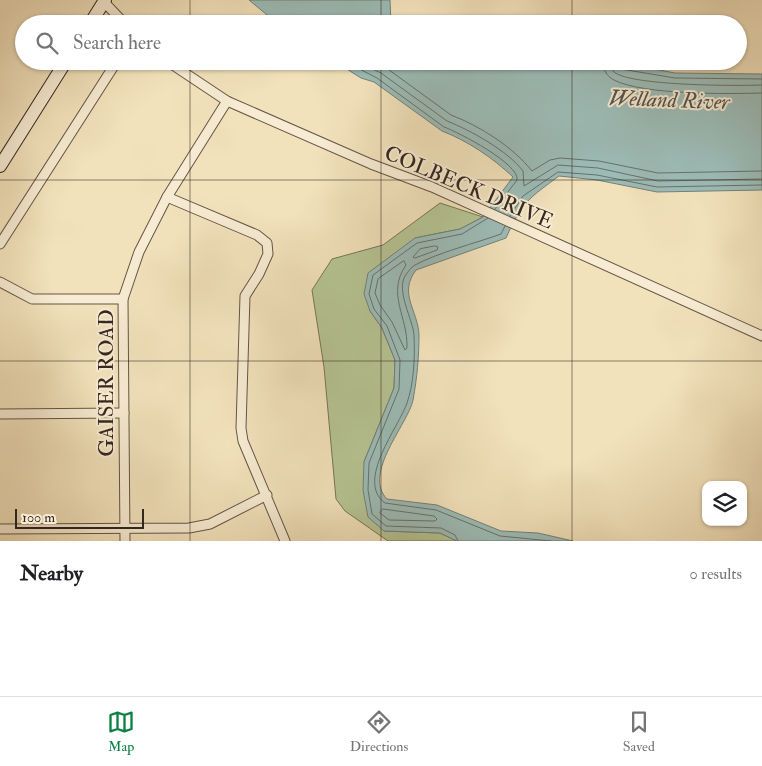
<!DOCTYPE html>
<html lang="en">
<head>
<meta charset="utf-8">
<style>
  :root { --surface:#fff; --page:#f6f6f6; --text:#202124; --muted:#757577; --line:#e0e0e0; --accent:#0b8043 }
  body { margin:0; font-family:"IM FELL Double Pica",serif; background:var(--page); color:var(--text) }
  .controls { position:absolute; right:15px; bottom:15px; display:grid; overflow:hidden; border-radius:10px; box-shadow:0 1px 4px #0004 }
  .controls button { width:45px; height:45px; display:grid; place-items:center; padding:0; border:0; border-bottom:1px solid var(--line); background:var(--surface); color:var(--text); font:25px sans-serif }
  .scale { position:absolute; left:15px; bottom:12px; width:129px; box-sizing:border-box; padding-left:5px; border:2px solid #35261f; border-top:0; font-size:14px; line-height:18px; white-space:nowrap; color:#35261f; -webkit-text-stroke:4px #f7ecd3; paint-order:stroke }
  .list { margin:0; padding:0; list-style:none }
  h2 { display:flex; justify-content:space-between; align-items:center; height:65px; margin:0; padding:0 20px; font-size:21px }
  h2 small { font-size:16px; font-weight:400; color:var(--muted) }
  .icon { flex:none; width:28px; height:28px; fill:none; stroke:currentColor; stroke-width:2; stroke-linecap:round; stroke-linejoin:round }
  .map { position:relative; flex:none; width:762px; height:541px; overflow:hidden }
  .search { position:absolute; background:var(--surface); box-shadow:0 1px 4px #0004; left:15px; right:15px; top:15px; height:55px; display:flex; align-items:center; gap:12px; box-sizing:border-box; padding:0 18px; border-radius:28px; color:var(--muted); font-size:19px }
  .sheet { height:155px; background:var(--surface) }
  nav { display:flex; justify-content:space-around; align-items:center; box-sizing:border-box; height:70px; border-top:1px solid var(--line); background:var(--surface); font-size:14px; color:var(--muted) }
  nav a { display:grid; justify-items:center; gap:2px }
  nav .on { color:var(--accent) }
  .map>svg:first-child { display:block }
  .green { fill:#b6c494; stroke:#76755a }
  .water { fill:#9cbcb7; stroke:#73807a }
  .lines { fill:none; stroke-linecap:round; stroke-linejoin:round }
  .shore { stroke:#68716b; stroke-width:1 }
  .minor-casing { stroke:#645546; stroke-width:11 }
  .secondary-casing { stroke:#35261f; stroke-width:14 }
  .minor { stroke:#f7ecd3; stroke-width:9 }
  .secondary { stroke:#f7ecd3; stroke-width:12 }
  .grid { fill:none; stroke:#35261f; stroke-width:1; stroke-opacity:0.55 }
  .labels { text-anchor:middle; stroke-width:4; stroke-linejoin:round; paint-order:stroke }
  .street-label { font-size:21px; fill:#35261f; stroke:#f7ecd3 }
  .water-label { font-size:22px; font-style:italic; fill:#54534d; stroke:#f7ecd3 }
</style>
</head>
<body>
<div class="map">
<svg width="762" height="541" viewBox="0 0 762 541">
  <rect width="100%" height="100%" fill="#f2e2bc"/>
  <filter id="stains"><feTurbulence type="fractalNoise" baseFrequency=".004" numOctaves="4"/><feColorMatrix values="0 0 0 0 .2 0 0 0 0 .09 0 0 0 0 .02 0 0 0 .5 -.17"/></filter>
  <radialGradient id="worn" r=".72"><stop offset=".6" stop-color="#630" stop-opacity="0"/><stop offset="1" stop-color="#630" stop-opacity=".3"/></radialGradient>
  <!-- green -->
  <path class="green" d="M440 203 483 217 460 229 415 238 370 311 382 328 395 360 394 388 364 462 384 531 440 533 457 541H388L345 511 336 499 324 367 312 290 332 259 383 245Z"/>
  <!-- water -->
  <g class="water">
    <path d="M249 0H390L391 24H278Z"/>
    <path d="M334 61H612L675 73 762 74V190L657 192 597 180 559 176C528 199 522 202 506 238L416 270C398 294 418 310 419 335 419 357 417 378 413 400 408 424 362 474 387 499L437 505 501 531 538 533 573 541H457L440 533 384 531 368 517 363 490 364 462 394 388 395 360 382 328 370 311 364 294 368 273 415 238 460 229 483 217 513 177C493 158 468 141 442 131L374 82 361 78Z"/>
  </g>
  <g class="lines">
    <!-- shore -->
    <g class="shore">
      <path d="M344 61 377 78 444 127C458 132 520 164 517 180L495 209"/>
      <path d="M356 61 381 73 447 121C470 130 508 151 523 171L524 186 558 165 598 168 658 181 762 179"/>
      <path d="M372 61 385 67 451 115C480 126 513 147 532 171L550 160 560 158 599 161 658 173 762 171"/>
      <path d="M603 61C603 69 606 76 614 80 643 95 728 94 762 93"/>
      <path d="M610 61C611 65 611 69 614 72 631 86 737 86 762 85"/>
      <path d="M617 61 621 69 675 78 762 79"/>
      <path d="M510 216 523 196 558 172 597 175 657 187 762 185"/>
      <path d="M505 226 501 234C476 243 437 253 415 265 411 267 408 272 405 276 396 291 413 320 414 335 415 357 414 383 407 403 399 427 355 481 385 503L436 510 500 536 551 541"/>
      <path d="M435 246 438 247 437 250 415 258 413 257 420 249Z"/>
      <path d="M404 261 406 265C386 294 408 316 407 348L405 350 392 322 380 305 375 293 378 279Z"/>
      <path d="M383 509 434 516 437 519 435 521 389 520 380 513Z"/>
      <path d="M458 541 455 535 441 528 386 526 372 514 368 490 369 463 399 389 400 360 387 326 374 309 369 294 373 275 417 243 462 234 488 218"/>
    </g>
    <!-- minor casing -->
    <g class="minor-casing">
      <g id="minor">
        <path d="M104 2 125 24"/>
        <path d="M167 61 227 101 371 164 432 187 762 336"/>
        <path d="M167 197 257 235 267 243 268 254 259 274 245 296 241 428 243 441 285 541"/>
        <path d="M0 244 117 61"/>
        <path d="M0 282 32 299H123"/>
        <path d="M0 414 124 413"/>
        <path d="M0 529 189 528 210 524 267 495"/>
        <path d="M125 541 123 299 139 252 167 197 227 101"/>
      </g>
    </g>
    <!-- secondary casing -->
    <g class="secondary-casing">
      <g id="secondary">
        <path d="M90 24 105 0"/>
        <path d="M0 166 66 61"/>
      </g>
    </g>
    <!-- minor -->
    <use href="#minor" class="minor"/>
    <!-- secondary -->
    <use href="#secondary" class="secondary"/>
  </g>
  <!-- grid -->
  <path class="grid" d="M190 0V24M381 0V24M572 0V24M190 61V541M381 61V541M572 61V541M0 180H762M0 361H762"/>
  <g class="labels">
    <!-- street labels -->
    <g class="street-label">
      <text transform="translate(469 187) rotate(23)" y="7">COLBECK DRIVE</text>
      <text transform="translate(106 383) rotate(-90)" y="7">GAISER ROAD</text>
    </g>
    <!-- water labels -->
    <g class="water-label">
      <text transform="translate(669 99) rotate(2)" y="8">Welland River</text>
    </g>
  </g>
  <rect width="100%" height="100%" filter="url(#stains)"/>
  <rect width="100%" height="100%" fill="url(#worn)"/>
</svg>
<div class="controls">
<button><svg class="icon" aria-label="layers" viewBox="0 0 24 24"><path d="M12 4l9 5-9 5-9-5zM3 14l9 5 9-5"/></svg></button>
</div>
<div class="scale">100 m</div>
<div class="search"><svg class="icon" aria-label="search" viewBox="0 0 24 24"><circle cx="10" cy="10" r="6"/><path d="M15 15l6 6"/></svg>Search here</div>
</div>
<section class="sheet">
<h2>Nearby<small>0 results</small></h2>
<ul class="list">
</ul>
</section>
<nav>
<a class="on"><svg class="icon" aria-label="map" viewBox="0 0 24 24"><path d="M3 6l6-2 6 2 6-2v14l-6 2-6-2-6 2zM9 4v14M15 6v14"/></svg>Map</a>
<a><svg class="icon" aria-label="directions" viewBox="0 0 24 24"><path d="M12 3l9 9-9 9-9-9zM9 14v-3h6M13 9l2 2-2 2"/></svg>Directions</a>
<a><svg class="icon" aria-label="saved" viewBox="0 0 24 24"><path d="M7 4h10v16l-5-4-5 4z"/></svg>Saved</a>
</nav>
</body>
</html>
